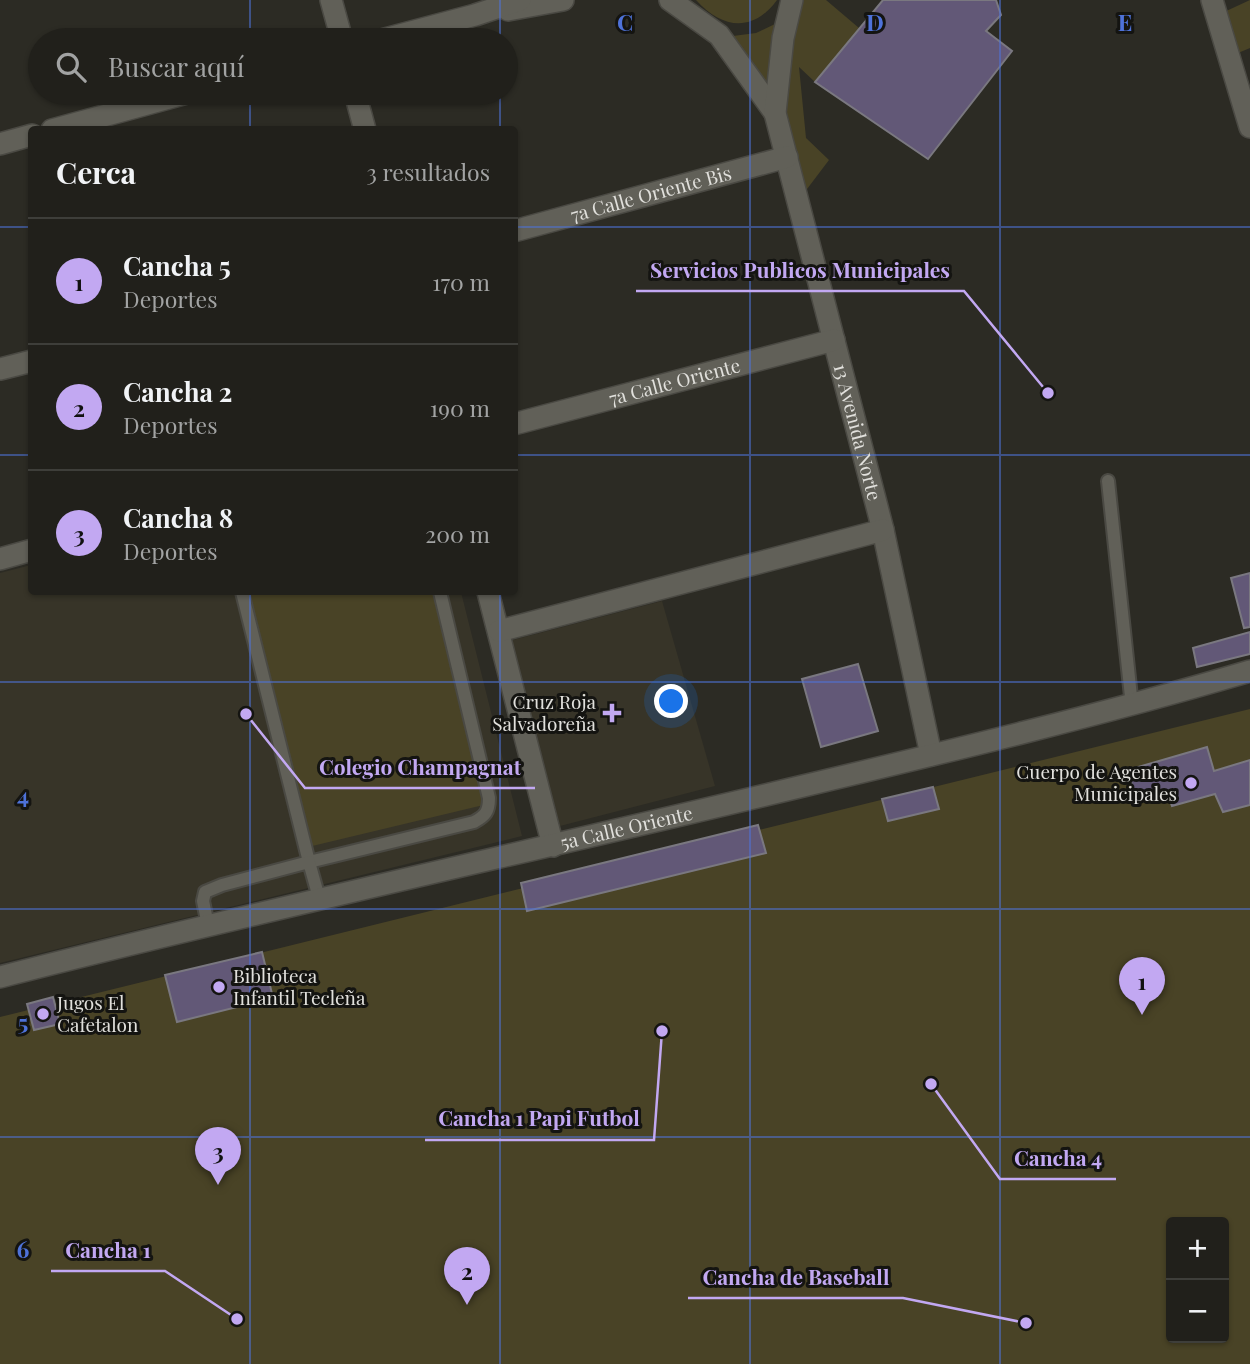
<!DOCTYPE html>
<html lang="es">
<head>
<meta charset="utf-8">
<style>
  :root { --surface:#21201b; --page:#2d2d28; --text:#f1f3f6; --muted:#a2a3a3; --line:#3e3e3a; --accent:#c2a8f2 }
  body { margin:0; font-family:"Playfair Display",serif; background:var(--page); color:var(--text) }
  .controls { position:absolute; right:21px; bottom:21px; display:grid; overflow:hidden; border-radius:7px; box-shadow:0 2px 5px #0004 }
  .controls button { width:63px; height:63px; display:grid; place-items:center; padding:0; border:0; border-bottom:2px solid var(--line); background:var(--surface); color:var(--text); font:35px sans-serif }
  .you { position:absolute; left:672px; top:702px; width:24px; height:24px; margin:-18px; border:5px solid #fff; border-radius:50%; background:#1a73e8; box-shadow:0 0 0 10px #1a73e833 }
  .badge { display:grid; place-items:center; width:46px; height:46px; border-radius:50%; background:var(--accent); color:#111; font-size:23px; font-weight:700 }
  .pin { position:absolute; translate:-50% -58px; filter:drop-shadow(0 2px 4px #0008) }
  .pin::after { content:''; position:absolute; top:37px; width:24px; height:21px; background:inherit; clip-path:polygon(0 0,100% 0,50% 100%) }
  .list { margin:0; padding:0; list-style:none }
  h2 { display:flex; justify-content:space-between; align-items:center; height:91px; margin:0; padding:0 28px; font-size:30px }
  h2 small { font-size:23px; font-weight:400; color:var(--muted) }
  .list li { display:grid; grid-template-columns:46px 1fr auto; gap:21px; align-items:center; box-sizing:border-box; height:126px; padding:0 28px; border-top:2px solid var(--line) }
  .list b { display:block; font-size:26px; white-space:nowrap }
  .list p { margin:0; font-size:23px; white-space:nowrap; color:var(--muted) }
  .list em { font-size:23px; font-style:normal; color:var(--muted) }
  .icon { flex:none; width:38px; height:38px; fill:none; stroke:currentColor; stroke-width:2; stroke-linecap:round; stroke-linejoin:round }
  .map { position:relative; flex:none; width:1250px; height:1364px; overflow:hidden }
  .search { position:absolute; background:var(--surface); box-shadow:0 2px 5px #0004; left:28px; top:28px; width:490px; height:77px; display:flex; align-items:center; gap:18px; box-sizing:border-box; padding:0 24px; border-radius:38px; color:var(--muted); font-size:26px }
  .panel { position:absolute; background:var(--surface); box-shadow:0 2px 5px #0004; left:28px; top:126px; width:490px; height:469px; border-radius:7px }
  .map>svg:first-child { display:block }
  .built { fill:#373428 }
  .green { fill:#494326; fill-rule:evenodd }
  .building { fill:#625877; stroke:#7a7880; stroke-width:2 }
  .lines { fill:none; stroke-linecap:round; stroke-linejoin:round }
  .lane-casing { stroke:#4a4943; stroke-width:16 }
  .street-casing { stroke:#4a4943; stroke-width:24 }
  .secondary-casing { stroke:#4a4943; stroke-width:24 }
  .lane { stroke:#616058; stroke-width:12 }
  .street { stroke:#616058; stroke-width:21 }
  .secondary { stroke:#616058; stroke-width:21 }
  .grid { fill:none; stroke:#4e72d9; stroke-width:2; stroke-opacity:0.55 }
  .poi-dot { fill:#c2a8f2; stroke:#141411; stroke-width:2.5 }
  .labels { text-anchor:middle; stroke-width:6; stroke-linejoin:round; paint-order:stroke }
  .street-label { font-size:19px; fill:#e1e0dc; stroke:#141411 }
  .poi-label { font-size:19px; fill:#e1e0dc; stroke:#141411; text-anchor:end }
  .grid-label { font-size:23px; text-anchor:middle; font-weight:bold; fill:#4e72d9; stroke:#141411; stroke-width:6; stroke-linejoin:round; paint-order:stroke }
  .leader { fill:none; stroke:#c2a8f2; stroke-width:2.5 }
  .callout-dot { fill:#c2a8f2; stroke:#141411; stroke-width:2.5 }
  .callout-label { font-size:21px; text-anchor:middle; font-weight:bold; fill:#c2a8f2; stroke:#141411; stroke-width:6; stroke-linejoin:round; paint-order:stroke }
</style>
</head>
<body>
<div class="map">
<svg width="1250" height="1364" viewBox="0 0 1250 1364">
  <rect width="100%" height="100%" fill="#2c2b24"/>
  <!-- built -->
  <g class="built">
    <path d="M31 565 32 592H461L522 836 0 963V573Z"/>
    <path d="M662 601 715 786 560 826 509 641Z"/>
  </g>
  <!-- green -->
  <g class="green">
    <path d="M696 0H777C753 33 722 29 696 0Z"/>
    <path d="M801 0H826L859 28 815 82 799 67 806 138 829 160 801 197 780 111 788 39Z"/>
    <path d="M1250 0V48L1238 53 1222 13Z"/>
    <path d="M775 24 771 94 733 36 756 33Z"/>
    <path d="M246 592H445L496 802 308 847Z"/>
    <path d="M1250 709V1364H0V1017ZM1171 1222H1224V1338H1171Z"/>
  </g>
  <!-- building -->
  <g class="building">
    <path d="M883 0H996L1001 15 986 31 1012 51 928 159 815 82Z"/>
    <path d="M1250 573V627L1244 628 1231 578Z"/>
    <path d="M1250 632V654L1197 667 1193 648Z"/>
    <path d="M858 664 878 731 821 747 802 679Z"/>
    <path d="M1207 747 1214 771 1250 760V805L1223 812 1215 794 1172 806 1168 795 1137 803 1128 770Z"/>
    <path d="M933 787 939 809 888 821 882 799Z"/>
    <path d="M758 825 766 853 527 911 521 883Z"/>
    <path d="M262 952 273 998 177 1022 165 975Z"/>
    <path d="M53 997 60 1024 34 1030 27 1004Z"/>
  </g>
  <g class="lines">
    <!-- lane casing -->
    <g class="lane-casing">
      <g id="lane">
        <path d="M1108 481 1132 706"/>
        <path d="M242 592 309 862 474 822C485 816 489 812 489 798L440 592"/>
        <path d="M208 925 203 901 205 892 222 885 309 862 319 898"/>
      </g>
    </g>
    <!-- street casing -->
    <g class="street-casing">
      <g id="street">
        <path d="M331 0 342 40"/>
        <path d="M670 0 719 35 775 113"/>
        <path id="s1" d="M792 0 783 38 775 113 883 530 931 755"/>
        <path d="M1212 0 1250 127"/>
        <path d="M355 93 365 130"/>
        <path id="s2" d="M514 231 787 157"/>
        <path d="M0 369 32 361"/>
        <path id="s3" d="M514 424 834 340"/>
        <path d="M0 559 32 550"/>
        <path d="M488 592 553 846"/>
        <path d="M499 631 883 530"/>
        <path id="s4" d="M0 977C265 909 533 851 799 787 950 751 1101 715 1250 671"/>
      </g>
    </g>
    <!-- secondary casing -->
    <g class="secondary-casing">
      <g id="secondary">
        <path d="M508 10 563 0"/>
        <path d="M381 40 475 15 520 0"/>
        <path d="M52 130 187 93"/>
        <path d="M0 144 32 135"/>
      </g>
    </g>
    <!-- lane -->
    <use href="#lane" class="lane"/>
    <!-- street -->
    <use href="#street" class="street"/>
    <!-- secondary -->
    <use href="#secondary" class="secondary"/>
  </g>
  <!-- grid -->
  <path class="grid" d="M250 0V40M500 0V40M750 0V1364M1000 0V1364M250 93V130M500 93V130M0 227H32M514 227H1250M0 455H32M514 455H1250M250 592V1364M500 592V1364M0 682H1250M0 909H1250M0 1137H1250"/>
  <!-- markers -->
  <g class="poi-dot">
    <path d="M608.5 702.5h7v7h7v7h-7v7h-7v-7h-7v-7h7z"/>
    <circle cx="1191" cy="783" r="7"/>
    <circle cx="219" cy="987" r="7"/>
    <circle cx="43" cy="1014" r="7"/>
  </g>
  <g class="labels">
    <!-- street labels -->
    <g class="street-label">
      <text dy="7" stroke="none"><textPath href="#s2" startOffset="142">7a Calle Oriente Bis</textPath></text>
      <text dy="7" stroke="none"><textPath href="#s3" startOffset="166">7a Calle Oriente</textPath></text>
      <text dy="7" stroke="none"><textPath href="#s1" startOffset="444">13 Avenida Norte</textPath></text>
      <text dy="7" stroke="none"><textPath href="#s4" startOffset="644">5a Calle Oriente</textPath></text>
    </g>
    <!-- poi labels -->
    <g class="poi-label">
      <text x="596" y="709">Cruz Roja<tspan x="596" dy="22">Salvadoreña</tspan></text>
      <text x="1177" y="779">Cuerpo de Agentes<tspan x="1177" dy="22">Municipales</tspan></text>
      <text x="233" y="983" text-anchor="start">Biblioteca<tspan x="233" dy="22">Infantil Tecleña</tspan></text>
      <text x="57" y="1010" text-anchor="start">Jugos El<tspan x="57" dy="22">Cafetalon</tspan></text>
    </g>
  </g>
  <g class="grid-label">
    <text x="625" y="31">C</text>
    <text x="875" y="31">D</text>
    <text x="1125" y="31">E</text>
    <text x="23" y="804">4</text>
    <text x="23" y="1031">5</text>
    <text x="23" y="1258">6</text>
  </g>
  <!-- callouts -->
  <path class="leader" d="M1048 393L964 291H636M246 714L305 788H535M662 1031L654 1140H425M931 1084L1000 1179H1116M237 1319L165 1271H51M1026 1323L903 1298H688"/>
  <g class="callout-dot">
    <circle cx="1048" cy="393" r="7"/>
    <circle cx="246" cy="714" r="7"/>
    <circle cx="662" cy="1031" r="7"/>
    <circle cx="931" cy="1084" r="7"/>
    <circle cx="237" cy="1319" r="7"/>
    <circle cx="1026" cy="1323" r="7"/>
  </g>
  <g class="callout-label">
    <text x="800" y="278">Servicios Publicos Municipales</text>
    <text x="420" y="775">Colegio Champagnat</text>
    <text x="539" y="1126">Cancha 1 Papi Futbol</text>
    <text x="1058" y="1166">Cancha 4</text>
    <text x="108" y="1258">Cancha 1</text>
    <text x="796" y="1285">Cancha de Baseball</text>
  </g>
</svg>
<div class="controls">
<button>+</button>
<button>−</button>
</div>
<div class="you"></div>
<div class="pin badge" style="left:1142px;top:1015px">1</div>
<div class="pin badge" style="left:467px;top:1305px">2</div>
<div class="pin badge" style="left:218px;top:1185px">3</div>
<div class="search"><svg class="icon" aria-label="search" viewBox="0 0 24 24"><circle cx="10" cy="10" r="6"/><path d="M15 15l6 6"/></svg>Buscar aquí</div>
<section class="panel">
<h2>Cerca<small>3 resultados</small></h2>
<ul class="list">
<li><span class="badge">1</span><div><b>Cancha 5</b><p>Deportes</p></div><em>170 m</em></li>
<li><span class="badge">2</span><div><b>Cancha 2</b><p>Deportes</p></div><em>190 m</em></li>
<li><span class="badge">3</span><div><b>Cancha 8</b><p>Deportes</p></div><em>200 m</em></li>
</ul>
</section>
</div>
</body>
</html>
